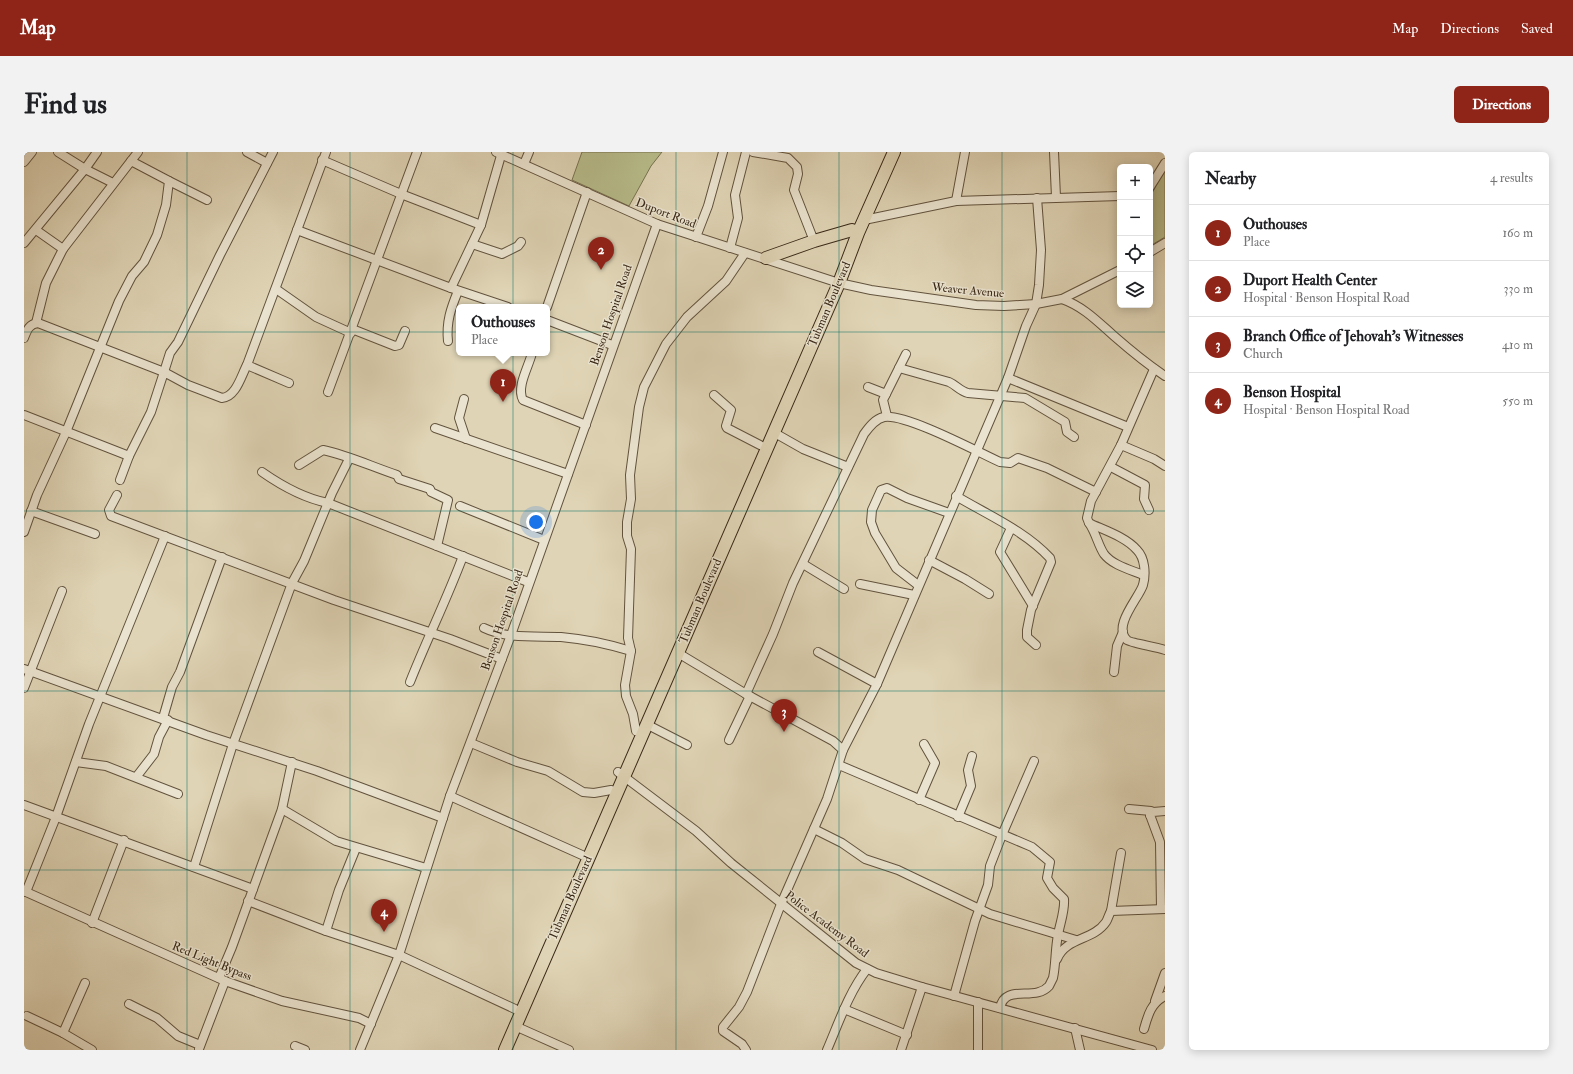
<!DOCTYPE html>
<html lang="en">
<head>
<meta charset="utf-8">
<style>
  :root { --surface:#fff; --page:#f2f2f2; --text:#202124; --muted:#757577; --line:#e0e0e0; --accent:#8f2418 }
  body { margin:0; font-family:"IM FELL Double Pica",serif; background:var(--page); color:var(--text) }
  .controls { position:absolute; right:12px; top:12px; display:grid; overflow:hidden; border-radius:6px; box-shadow:0 2px 10px #0003 }
  .controls button { width:36px; height:36px; display:grid; place-items:center; padding:0; border:0; border-bottom:1px solid var(--line); background:var(--surface); color:var(--text); font:20px sans-serif }
  .you { position:absolute; left:512px; top:370px; width:14px; height:14px; margin:-10px; border:3px solid #fff; border-radius:50%; background:#1a73e8; box-shadow:0 0 0 6px #1a73e833 }
  .badge { display:grid; place-items:center; width:26px; height:26px; border-radius:50%; background:var(--accent); color:#fff; font-size:13px; font-weight:700 }
  .pin { position:absolute; translate:-50% -33px; filter:drop-shadow(0 1px 2px #0008) }
  .pin::after { content:''; position:absolute; top:21px; width:14px; height:12px; background:inherit; clip-path:polygon(0 0,100% 0,50% 100%) }
  .popup { position:absolute; left:432px; top:152px; width:94px; height:52px; box-sizing:border-box; display:grid; place-content:center; border-radius:6px; background:var(--surface); filter:drop-shadow(0 1px 3px #0005); font-size:13px; white-space:nowrap; color:var(--muted) }
  .popup b { font-size:15px; color:var(--text) }
  .popup::after { content:''; position:absolute; left:50%; top:100%; margin-left:-8px; border:8px solid transparent; border-top-color:var(--surface) }
  .list { margin:0; padding:0; list-style:none }
  h2 { display:flex; justify-content:space-between; align-items:center; height:52px; margin:0; padding:0 16px; font-size:17px }
  h2 small { font-size:13px; font-weight:400; color:var(--muted) }
  .list li { display:grid; grid-template-columns:26px 1fr auto; gap:12px; align-items:center; box-sizing:border-box; height:56px; padding:0 16px; border-top:1px solid var(--line) }
  .list b { display:block; font-size:15px; white-space:nowrap }
  .list p { margin:0; font-size:13px; white-space:nowrap; color:var(--muted) }
  .list em { font-size:13px; font-style:normal; color:var(--muted) }
  .icon { flex:none; width:22px; height:22px; fill:none; stroke:currentColor; stroke-width:2; stroke-linecap:round; stroke-linejoin:round }
  .map { position:relative; flex:none; width:1141px; height:898px; overflow:hidden; border-radius:6px }
  header { display:flex; align-items:center; gap:24px; box-sizing:border-box; height:56px; padding:0 20px; background:var(--accent); color:#fff }
  header strong { font-size:19px }
  nav { display:flex; gap:22px; margin-inline-start:auto; font-size:14px }
  .intro { display:flex; align-items:center; justify-content:space-between; box-sizing:border-box; height:96px; padding:0 24px }
  h1 { margin:0; font-size:28px }
  .button { padding:10px 18px; border-radius:6px; background:var(--accent); color:#fff; font-size:14px; font-weight:700 }
  main { display:flex; gap:24px; padding:0 24px }
  aside { flex:1; background:var(--surface); border-radius:6px; box-shadow:0 2px 10px #0003 }
  .map>svg:first-child { display:block }
  .green { fill:#b7bb8a; stroke:#787250 }
  .lines { fill:none; stroke-linecap:round; stroke-linejoin:round }
  .minor-casing { stroke:#62533e; stroke-width:10 }
  .highway-casing { stroke:#392817; stroke-width:14 }
  .minor { stroke:#eae3cf; stroke-width:8 }
  .highway { stroke:#dfd4b5; stroke-width:12 }
  .grid { fill:none; stroke:#0f766e; stroke-width:1; stroke-opacity:0.55 }
  .labels { text-anchor:middle; stroke-width:3; stroke-linejoin:round; paint-order:stroke }
  .street-label { font-size:12px; fill:#392817; stroke:#eae3cf }
</style>
</head>
<body>
<header>
<strong>Map</strong>
<nav><a>Map</a><a>Directions</a><a>Saved</a></nav>
</header>
<div class="intro"><h1>Find us</h1><a class="button">Directions</a></div>
<main>
<div class="map">
<svg width="1141" height="898" viewBox="0 0 1141 898">
  <rect width="100%" height="100%" fill="#dfd4b5"/>
  <filter id="stains"><feTurbulence type="fractalNoise" baseFrequency=".005" numOctaves="4"/><feColorMatrix values="0 0 0 0 .2 0 0 0 0 .09 0 0 0 0 .02 0 0 0 .5 -.17"/></filter>
  <radialGradient id="worn" r=".72"><stop offset=".6" stop-color="#630" stop-opacity="0"/><stop offset="1" stop-color="#630" stop-opacity=".3"/></radialGradient>
  <!-- green -->
  <g class="green">
    <path d="M558 0H638L627 14 605 54 548 28Z"/>
    <path d="M1141 13V85L1126 94V46Z"/>
  </g>
  <g class="lines">
    <!-- minor casing -->
    <g class="minor-casing">
      <g id="minor">
        <path d="M34 0 61 17 73 0"/>
        <path d="M223 0 243 11"/>
        <path d="M472 0 633 72 815 131 847 138 952 153 980 154 1012 152 1038 147 1096 118"/>
        <path d="M729 0 764 6 773 15 774 22 770 38 790 89"/>
        <path d="M1030 0 1032 45"/>
        <path d="M298 8 377 42 457 73"/>
        <path d="M0 10 8 0"/>
        <path d="M500 12 505 0"/>
        <path d="M145 29 183 48"/>
        <path d="M1126 35 1141 11"/>
        <path d="M932 49 941 0"/>
        <path d="M840 68 932 49 1096 44"/>
        <path d="M12 78 39 97 22 131 12 171H14"/>
        <path d="M273 78 427 136 457 73 478 0"/>
        <path d="M672 85 684 54 699 0"/>
        <path d="M0 91 61 17 89 31"/>
        <path d="M448 92 478 102 494 94 497 90"/>
        <path d="M706 96 714 66 711 43 722 0"/>
        <path d="M39 97 114 0"/>
        <path d="M1126 100 1141 91"/>
        <path d="M427 136 484 155"/>
        <path d="M252 137 292 165 327 181"/>
        <path d="M1038 147C1060 155 1073 169 1090 184 1106 198 1123 212 1141 224"/>
        <path d="M523 155 563 40"/>
        <path d="M523 168 588 193"/>
        <path d="M328 177 371 194 375 193 381 179"/>
        <path d="M0 186C3 178 5 172 14 171L140 220 146 201 154 190 196 103 249 0"/>
        <path d="M424 189C422 170 427 156 434 139"/>
        <path d="M508 201C505 214 492 235 499 248L562 273"/>
        <path d="M223 213 265 231"/>
        <path d="M875 216 925 230C932 233 936 239 944 241L1001 246 1041 270 1043 280 1050 285"/>
        <path d="M1130 217 1097 293 1067 349 1063 366 1065 371C1080 378 1102 385 1113 398 1121 406 1122 422 1119 433 1115 446 1088 474 1103 488 1106 491 1134 495 1141 498"/>
        <path d="M984 226 1104 275"/>
        <path d="M844 235 862 242"/>
        <path d="M304 240 393 0"/>
        <path d="M690 243 707 258 702 274 703 276 736 293"/>
        <path d="M440 247 435 266 442 287"/>
        <path d="M0 263 105 304"/>
        <path d="M863 264 859 248 882 202"/>
        <path d="M411 276 544 322"/>
        <path d="M749 280 779 297 824 315"/>
        <path d="M1097 293 1130 307 1141 314"/>
        <path d="M275 313 299 298C323 303 349 315 373 323L375 327 406 337 407 340 424 348 413 394"/>
        <path d="M1087 315 1121 333 1120 347 1125 358"/>
        <path d="M238 320C258 334 279 346 304 351L504 430"/>
        <path d="M96 328 105 304 127 260 140 220 164 233 198 246C212 245 217 224 223 213L302 0"/>
        <path d="M93 343 85 358 87 364 310 448 426 487 478 507"/>
        <path d="M932 344C964 363 1001 379 1026 406L1027 410 1007 458 1003 478V485L1012 493"/>
        <path d="M436 354 520 388"/>
        <path d="M7 359 71 382"/>
        <path d="M1065 371C1072 381 1074 393 1080 402 1088 413 1107 418 1119 423"/>
        <path d="M987 376 976 400 1009 454"/>
        <path d="M0 380 13 343 42 280 95 149 108 124 120 110 133 83 142 53 145 29 107 9"/>
        <path d="M905 408 941 427 965 442"/>
        <path d="M779 412 820 437"/>
        <path d="M836 432 890 443"/>
        <path d="M894 433 872 416 851 381 847 370 848 358 857 338 863 336 883 346 925 361"/>
        <path d="M460 476C483 487 511 484 537 485 561 487 584 492 607 499"/>
        <path d="M794 500 853 532"/>
        <path d="M654 501 722 542 809 589 819 598"/>
        <path d="M0 517 182 583 293 619 419 666"/>
        <path d="M1090 520 1093 494 1099 480"/>
        <path d="M386 530C403 487 423 447 439 404"/>
        <path d="M0 536 38 439"/>
        <path d="M722 542 749 482 769 431 840 282C845 275 851 267 860 265 881 261 954 300 976 310L986 311 994 306 1023 316 1072 340"/>
        <path d="M139 566 148 535 156 520 198 405"/>
        <path d="M622 572 663 593"/>
        <path d="M612 579 609 562 602 544 601 533 607 499 604 486 607 397 603 384V370L607 347 606 323 615 255 620 235 642 192 663 165 702 129 721 101"/>
        <path d="M705 588 726 544"/>
        <path d="M447 591 493 610 524 619 559 640 570 641 587 638"/>
        <path d="M52 610 82 614 154 642"/>
        <path d="M815 613 1008 695 1026 710 1023 726 1029 736 1040 747C1041 759 1036 771 1034 783 1031 797 1032 812 1029 826 1028 828 1026 832 1025 834 1011 850 981 831 976 856"/>
        <path d="M594 620 672 679 707 711 832 811 852 821 898 835 1128 898"/>
        <path d="M113 624 130 602 135 585 144 568"/>
        <path d="M426 644 558 703"/>
        <path d="M895 648 911 611 900 592"/>
        <path d="M0 653 229 737"/>
        <path d="M258 657 312 689 402 716"/>
        <path d="M1105 657 1127 659 1126 663"/>
        <path d="M934 665 947 634 944 618 948 604"/>
        <path d="M790 677 818 691 841 707 874 718 966 762 1052 788"/>
        <path d="M170 715 209 592 268 431 280 409 308 341 325 307"/>
        <path d="M0 739 201 829 258 849 335 866 347 872"/>
        <path d="M2 740 32 665 65 572 141 384"/>
        <path d="M224 749 302 779 375 803 491 857"/>
        <path d="M1137 757 1136 690 1126 663 1129 660 1141 659"/>
        <path d="M1087 759 1097 701"/>
        <path d="M68 771 100 688"/>
        <path d="M302 779 315 738 332 696"/>
        <path d="M1033 807C1042 785 1069 789 1082 770 1084 767 1085 762 1087 759L1141 757"/>
        <path d="M195 826 208 795 258 657 268 610"/>
        <path d="M930 844 951 769 964 733 966 714 978 683 1010 609"/>
        <path d="M1131 849 1141 821"/>
        <path d="M954 850V898"/>
        <path d="M105 852 133 866 154 884 176 893"/>
        <path d="M820 857 883 883"/>
        <path d="M3 864 39 881 68 898"/>
        <path d="M491 874 545 898"/>
        <path d="M1051 876 1056 898"/>
        <path d="M1120 877C1124 863 1127 851 1141 844"/>
        <path d="M39 881 61 831"/>
        <path d="M271 894 281 898"/>
        <path d="M175 897 201 829"/>
        <path d="M336 898 375 803 426 644 487 483 633 72"/>
        <path d="M722 898 718 892 699 879V875L715 855 723 840 757 752 803 647 819 598 853 532 984 226 1002 174 1012 152 1015 133 1017 98 1013 46"/>
        <path d="M803 898C815 870 825 840 843 817"/>
        <path d="M877 898 898 835"/>
      </g>
    </g>
    <!-- highway casing -->
    <g class="highway-casing">
      <g id="highway">
        <path d="M742 106 790 89 828 78"/>
        <path d="M481 898 815 131 834 81 870 0"/>
      </g>
    </g>
    <!-- minor -->
    <use href="#minor" class="minor"/>
    <!-- highway -->
    <use href="#highway" class="highway"/>
  </g>
  <!-- grid -->
  <path class="grid" d="M163 0V898M326 0V898M489 0V898M652 0V898M815 0V898M978 0V898M0 180H1141M0 359H1141M0 539H1141M0 718H1141"/>
  <g class="labels">
    <!-- street labels -->
    <g class="street-label">
      <text transform="translate(642 61) rotate(21)" y="4">Duport Road</text>
      <text transform="translate(944 138) rotate(5)" y="4">Weaver Avenue</text>
      <text transform="translate(805 152) rotate(-67)" y="4">Tubman Boulevard</text>
      <text transform="translate(587 163) rotate(-71)" y="4">Benson Hospital Road</text>
      <text transform="translate(676 449) rotate(-67)" y="4">Tubman Boulevard</text>
      <text transform="translate(478 468) rotate(-71)" y="4">Benson Hospital Road</text>
      <text transform="translate(546 746) rotate(-66)" y="4">Tubman Boulevard</text>
      <text transform="translate(803 772) rotate(37)" y="4">Police Academy Road</text>
      <text transform="translate(188 809) rotate(22)" y="4">Red Light Bypass</text>
    </g>
  </g>
  <rect width="100%" height="100%" filter="url(#stains)"/>
  <rect width="100%" height="100%" fill="url(#worn)"/>
</svg>
<div class="controls">
<button>+</button>
<button>−</button>
<button><svg class="icon" aria-label="locate" viewBox="0 0 24 24"><circle cx="12" cy="12" r="6"/><path d="M12 2v4M12 18v4M2 12h4M18 12h4"/></svg></button>
<button><svg class="icon" aria-label="layers" viewBox="0 0 24 24"><path d="M12 4l9 5-9 5-9-5zM3 14l9 5 9-5"/></svg></button>
</div>
<div class="you"></div>
<div class="pin badge" style="left:479px;top:250px">1</div>
<div class="popup"><b>Outhouses</b>Place</div>
<div class="pin badge" style="left:577px;top:118px">2</div>
<div class="pin badge" style="left:760px;top:580px">3</div>
<div class="pin badge" style="left:360px;top:780px">4</div>
</div>
<aside>
<h2>Nearby<small>4 results</small></h2>
<ul class="list">
<li><span class="badge">1</span><div><b>Outhouses</b><p>Place</p></div><em>160 m</em></li>
<li><span class="badge">2</span><div><b>Duport Health Center</b><p>Hospital · Benson Hospital Road</p></div><em>330 m</em></li>
<li><span class="badge">3</span><div><b>Branch Office of Jehovah's Witnesses</b><p>Church</p></div><em>410 m</em></li>
<li><span class="badge">4</span><div><b>Benson Hospital</b><p>Hospital · Benson Hospital Road</p></div><em>550 m</em></li>
</ul>
</aside>
</main>
</body>
</html>
